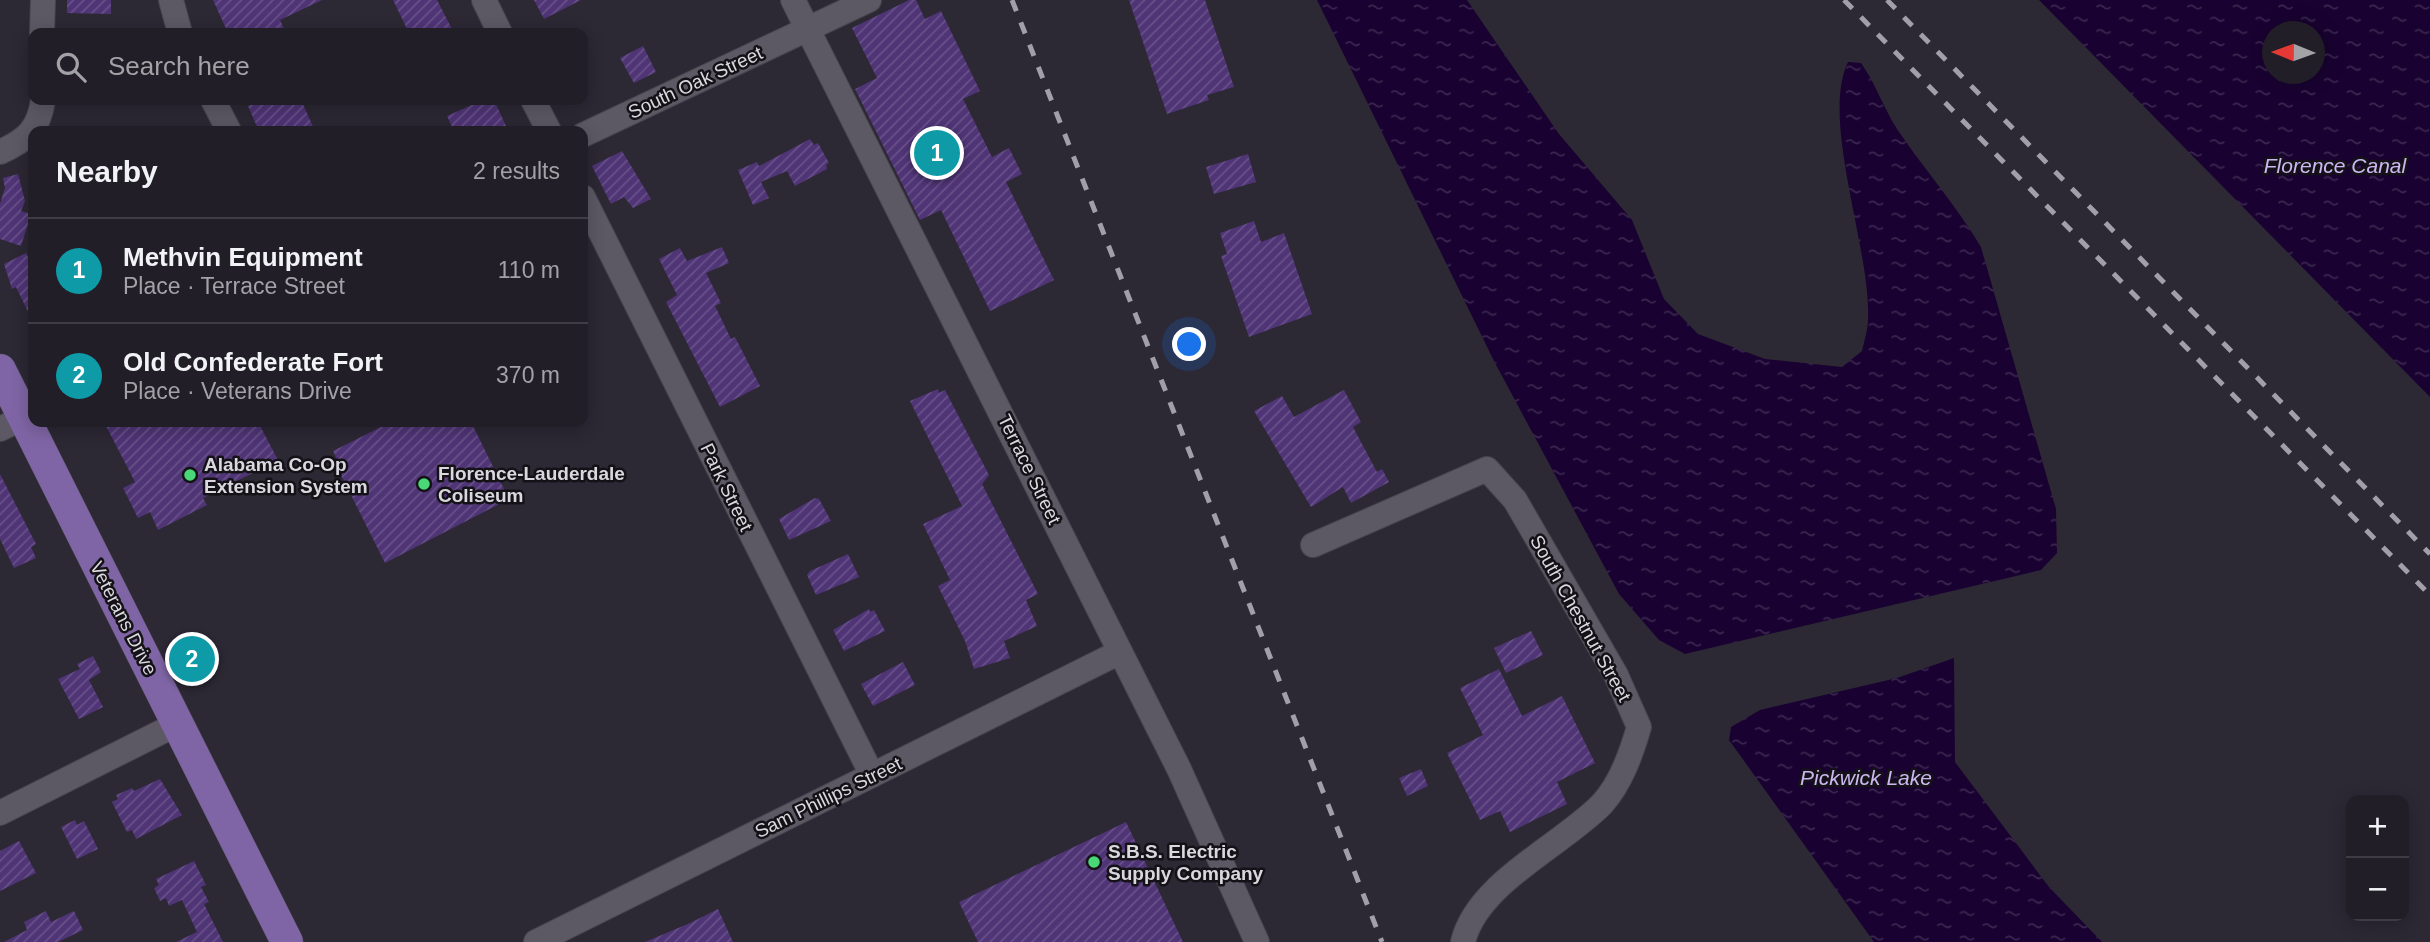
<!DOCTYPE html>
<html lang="en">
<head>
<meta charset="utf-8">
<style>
  :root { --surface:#211e27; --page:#2d2b33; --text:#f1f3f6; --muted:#a2a2a7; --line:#3e3c44; --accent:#8c9099 }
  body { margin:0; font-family:Helvetica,sans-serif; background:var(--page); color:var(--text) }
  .controls { position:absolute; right:21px; bottom:21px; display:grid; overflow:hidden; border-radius:14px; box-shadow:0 4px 18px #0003 }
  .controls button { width:63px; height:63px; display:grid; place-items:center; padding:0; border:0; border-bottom:2px solid var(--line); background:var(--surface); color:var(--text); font:35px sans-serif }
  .compass { position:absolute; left:2262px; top:21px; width:63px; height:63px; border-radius:50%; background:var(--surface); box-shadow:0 4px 18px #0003; rotate:271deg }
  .you { position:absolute; left:1190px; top:345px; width:24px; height:24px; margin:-18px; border:5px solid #fff; border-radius:50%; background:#1a73e8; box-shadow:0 0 0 10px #1a73e833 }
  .badge { display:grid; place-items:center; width:46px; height:46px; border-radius:50%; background:var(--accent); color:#fff; font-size:23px; font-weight:700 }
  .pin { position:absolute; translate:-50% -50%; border:4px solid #fff; box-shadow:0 2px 7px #0006 }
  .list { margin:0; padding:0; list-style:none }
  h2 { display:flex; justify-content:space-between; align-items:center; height:91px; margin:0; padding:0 28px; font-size:30px }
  h2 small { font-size:23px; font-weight:400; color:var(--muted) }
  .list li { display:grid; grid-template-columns:46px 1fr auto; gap:21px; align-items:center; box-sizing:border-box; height:105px; padding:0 28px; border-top:2px solid var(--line) }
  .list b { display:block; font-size:26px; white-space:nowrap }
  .list p { margin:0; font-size:23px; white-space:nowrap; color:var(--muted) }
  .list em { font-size:23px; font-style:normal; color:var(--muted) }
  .icon { flex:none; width:38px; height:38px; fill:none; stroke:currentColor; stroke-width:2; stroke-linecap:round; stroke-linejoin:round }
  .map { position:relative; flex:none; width:2430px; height:942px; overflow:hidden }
  .search { position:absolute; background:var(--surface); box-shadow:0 4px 18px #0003; left:28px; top:28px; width:560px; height:77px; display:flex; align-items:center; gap:18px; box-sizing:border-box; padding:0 24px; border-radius:14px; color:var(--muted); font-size:26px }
  .panel { position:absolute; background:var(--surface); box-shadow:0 4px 18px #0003; left:28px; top:126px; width:560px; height:301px; border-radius:14px }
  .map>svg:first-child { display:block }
  .water { fill:url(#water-ripples); fill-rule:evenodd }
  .building { fill:url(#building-hatch) }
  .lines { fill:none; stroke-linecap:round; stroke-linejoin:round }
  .minor-casing { stroke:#47454e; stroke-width:26 }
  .major-casing { stroke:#47454e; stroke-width:33 }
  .minor { stroke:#5c5864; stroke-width:24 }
  .major { stroke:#7f65a5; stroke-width:32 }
  .rail { stroke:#a29fa8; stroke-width:5; stroke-dasharray:12 12; stroke-linecap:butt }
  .poi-dot { fill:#49d778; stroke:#141217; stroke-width:2.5 }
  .labels { text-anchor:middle; stroke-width:5; stroke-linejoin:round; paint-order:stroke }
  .street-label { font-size:19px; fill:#dad8df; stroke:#141217 }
  .poi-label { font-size:19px; font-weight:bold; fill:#dad8df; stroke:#141217; text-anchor:start }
  .water-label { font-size:21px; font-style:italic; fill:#ccb7f2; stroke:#141217 }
</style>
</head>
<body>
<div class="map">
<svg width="2430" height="942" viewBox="0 0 2430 942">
  <defs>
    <pattern id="water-ripples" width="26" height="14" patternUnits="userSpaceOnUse" patternTransform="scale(1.75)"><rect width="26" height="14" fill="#190231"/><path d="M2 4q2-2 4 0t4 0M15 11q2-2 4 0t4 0" fill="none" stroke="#3a264e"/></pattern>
    <pattern id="building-hatch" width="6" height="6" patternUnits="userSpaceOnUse" patternTransform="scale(1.75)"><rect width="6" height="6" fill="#4f3476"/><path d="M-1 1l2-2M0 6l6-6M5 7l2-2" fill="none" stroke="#685189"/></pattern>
  </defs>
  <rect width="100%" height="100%" fill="#2c2834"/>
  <!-- water -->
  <g class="water">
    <path d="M1317 0H1467L1559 134 1632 220 1664 299 1698 334 1765 359 1842 367 1862 351C1864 341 1868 330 1868 319 1871 249 1820 120 1848 62L1861 63C1876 84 1883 107 1897 129 1924 169 1956 205 1981 247L2056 509 2057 553 2041 570 1685 654 1659 640 1619 594 1494 361Z"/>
    <path d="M2039 0H2430V397ZM2272 32H2314V74H2272Z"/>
    <path d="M1954 658 1955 762 2049 887 2102 942H1874L1729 740 1731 727 1760 710 1897 678Z"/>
  </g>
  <!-- building -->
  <g class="building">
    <path d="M67 0H111V14L67 13Z"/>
    <path d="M213 0H322L280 20 286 33H228Z"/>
    <path d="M393 0H437L454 33H409Z"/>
    <path d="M534 0H581L544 19Z"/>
    <path d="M909 0H916L925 19 941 11 980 91 963 99 992 157 1009 148 1022 174 1006 182 1054 280 990 311 941 210 920 220 855 89 877 78 852 28Z"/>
    <path d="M1129 0H1205L1234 87 1207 95 1209 100 1167 114Z"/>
    <path d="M643 46 656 72 634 83 620 58Z"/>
    <path d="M263 100H301L315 131H259L248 106Z"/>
    <path d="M483 100H494L506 126 494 131H454L447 116Z"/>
    <path d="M810 139 814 145 818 143 829 163 826 165 827 169 795 186 787 171 761 182 769 198 753 205 738 170 757 162 759 166Z"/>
    <path d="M622 151 651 199 633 208 624 197 611 204 592 166Z"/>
    <path d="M1248 154 1256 182 1214 194 1206 167Z"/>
    <path d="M18 174 25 201 21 211 31 214 21 246 0 239V204L5 188 3 178Z"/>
    <path d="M1254 221 1261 242 1284 233 1312 314 1249 337 1221 256 1227 254 1220 233Z"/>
    <path d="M722 247 729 263 706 273 721 303 715 306 731 339 735 337 760 386 720 407 666 302 677 295 659 259 680 248 687 261Z"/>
    <path d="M26 253 33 268V322L16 287 12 289 4 264Z"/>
    <path d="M938 389 939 393 945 390 989 475 982 484 1038 594 1026 600 1037 626 1004 641 1010 658 974 669 965 641 938 586 950 580 923 524 962 506 910 401Z"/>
    <path d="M1344 390 1361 422 1353 427 1377 472 1382 469 1389 482 1351 503 1343 487 1311 507 1254 411 1282 396 1294 417Z"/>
    <path d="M104 422H258L278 460 203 498 207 505 158 530 150 512 138 518 123 488 135 482Z"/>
    <path d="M391 422H471L509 499 385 563 338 469 341 468 333 451Z"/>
    <path d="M0 474 36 544 31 547 36 558 14 568 0 539Z"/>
    <path d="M815 498 819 499 831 521 789 540 779 519Z"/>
    <path d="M848 554 859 577 816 595 807 575 810 571Z"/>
    <path d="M869 609 870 612 874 610 885 631 844 651 833 630Z"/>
    <path d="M1531 631 1543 655 1506 673 1494 648Z"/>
    <path d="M93 656 101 672 89 680 103 707 79 719 58 679 80 669 77 664Z"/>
    <path d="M903 662 915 685 873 706 861 684Z"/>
    <path d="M1499 669 1522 716 1562 696 1595 763 1557 782 1567 804 1510 832 1500 811 1480 820 1447 753 1483 735 1460 688Z"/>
    <path d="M1421 769 1428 786 1407 796 1399 778Z"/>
    <path d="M160 779 182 815 136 839 132 830 127 832 112 802 118 799 116 795 132 788 134 791Z"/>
    <path d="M75 820 77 825 84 821 98 849 77 859 61 827Z"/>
    <path d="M1126 822 1183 942H978L959 902Z"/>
    <path d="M19 841 36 873 0 891V851Z"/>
    <path d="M194 861 206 885 201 887 209 902 204 904 223 942H176L197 932 182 900 169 906 166 898 160 901 154 888 159 885 156 879Z"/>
    <path d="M718 909 733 942H645L690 923Z"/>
    <path d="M46 911 51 922 74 911 83 930 58 942H4L27 930 24 922Z"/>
  </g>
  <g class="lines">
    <!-- minor casing -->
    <g class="minor-casing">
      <g id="minor">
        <path d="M171 0 180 33"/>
        <path d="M484 0 500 33"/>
        <path d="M793 0 1179 769 1257 942"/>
        <path d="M42 33 43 0"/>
        <path d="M213 100 229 131"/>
        <path d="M533 100 549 131"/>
        <path d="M583 135 869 0"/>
        <path d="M0 152C27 140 39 129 43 100"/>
        <path d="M583 197 872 775"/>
        <path d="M0 429 33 413"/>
        <path d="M1313 545 1487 469 1515 500 1616 675 1639 727C1631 754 1621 783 1602 804 1561 846 1477 883 1463 942"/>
        <path d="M0 813 177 724"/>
        <path d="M536 942 1120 652"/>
      </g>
    </g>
    <!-- major casing -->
    <g class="major-casing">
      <path id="major" d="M0 370 287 942"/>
    </g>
    <!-- minor -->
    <use href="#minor" class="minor"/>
    <!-- major -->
    <use href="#major" class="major"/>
    <!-- rail -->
    <g class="rail">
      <path d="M1012 0 1382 942"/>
      <path d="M1844 0 2430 595"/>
      <path d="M1887 0 2430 554"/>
    </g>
  </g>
  <!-- markers -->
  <g class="poi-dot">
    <circle cx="190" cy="475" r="7"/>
    <circle cx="424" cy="484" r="7"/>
    <circle cx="1094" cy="862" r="7"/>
  </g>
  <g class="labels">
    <!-- street labels -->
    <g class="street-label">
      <text transform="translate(695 82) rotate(-25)" y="7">South Oak Street</text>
      <text transform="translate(1030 469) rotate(64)" y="7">Terrace Street</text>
      <text transform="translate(727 487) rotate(64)" y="7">Park Street</text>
      <text transform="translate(124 618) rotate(63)" y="7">Veterans Drive</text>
      <text transform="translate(1581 618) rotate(61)" y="7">South Chestnut Street</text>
      <text transform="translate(828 797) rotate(-26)" y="7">Sam Phillips Street</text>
    </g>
    <!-- poi labels -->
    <g class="poi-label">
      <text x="204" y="471">Alabama Co-Op<tspan x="204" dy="22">Extension System</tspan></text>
      <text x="438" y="480">Florence-Lauderdale<tspan x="438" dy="22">Coliseum</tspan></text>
      <text x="1108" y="858">S.B.S. Electric<tspan x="1108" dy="22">Supply Company</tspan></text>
    </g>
    <!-- water labels -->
    <g class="water-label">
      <text x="2335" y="173">Florence Canal</text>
      <text x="1866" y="785">Pickwick Lake</text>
    </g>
  </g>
</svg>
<div class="controls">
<button>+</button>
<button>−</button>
</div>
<svg class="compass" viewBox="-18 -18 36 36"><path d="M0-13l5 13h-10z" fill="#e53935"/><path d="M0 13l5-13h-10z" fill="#a2a2a7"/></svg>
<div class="you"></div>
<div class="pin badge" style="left:937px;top:153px;background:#0f9aa8">1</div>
<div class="pin badge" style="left:192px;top:659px;background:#0f9aa8">2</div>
<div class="search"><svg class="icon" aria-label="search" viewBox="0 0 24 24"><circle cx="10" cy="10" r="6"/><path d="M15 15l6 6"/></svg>Search here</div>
<section class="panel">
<h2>Nearby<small>2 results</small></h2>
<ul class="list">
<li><span class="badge" style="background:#0f9aa8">1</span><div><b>Methvin Equipment</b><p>Place · Terrace Street</p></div><em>110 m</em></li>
<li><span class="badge" style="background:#0f9aa8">2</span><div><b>Old Confederate Fort</b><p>Place · Veterans Drive</p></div><em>370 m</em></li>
</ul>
</section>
</div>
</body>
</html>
